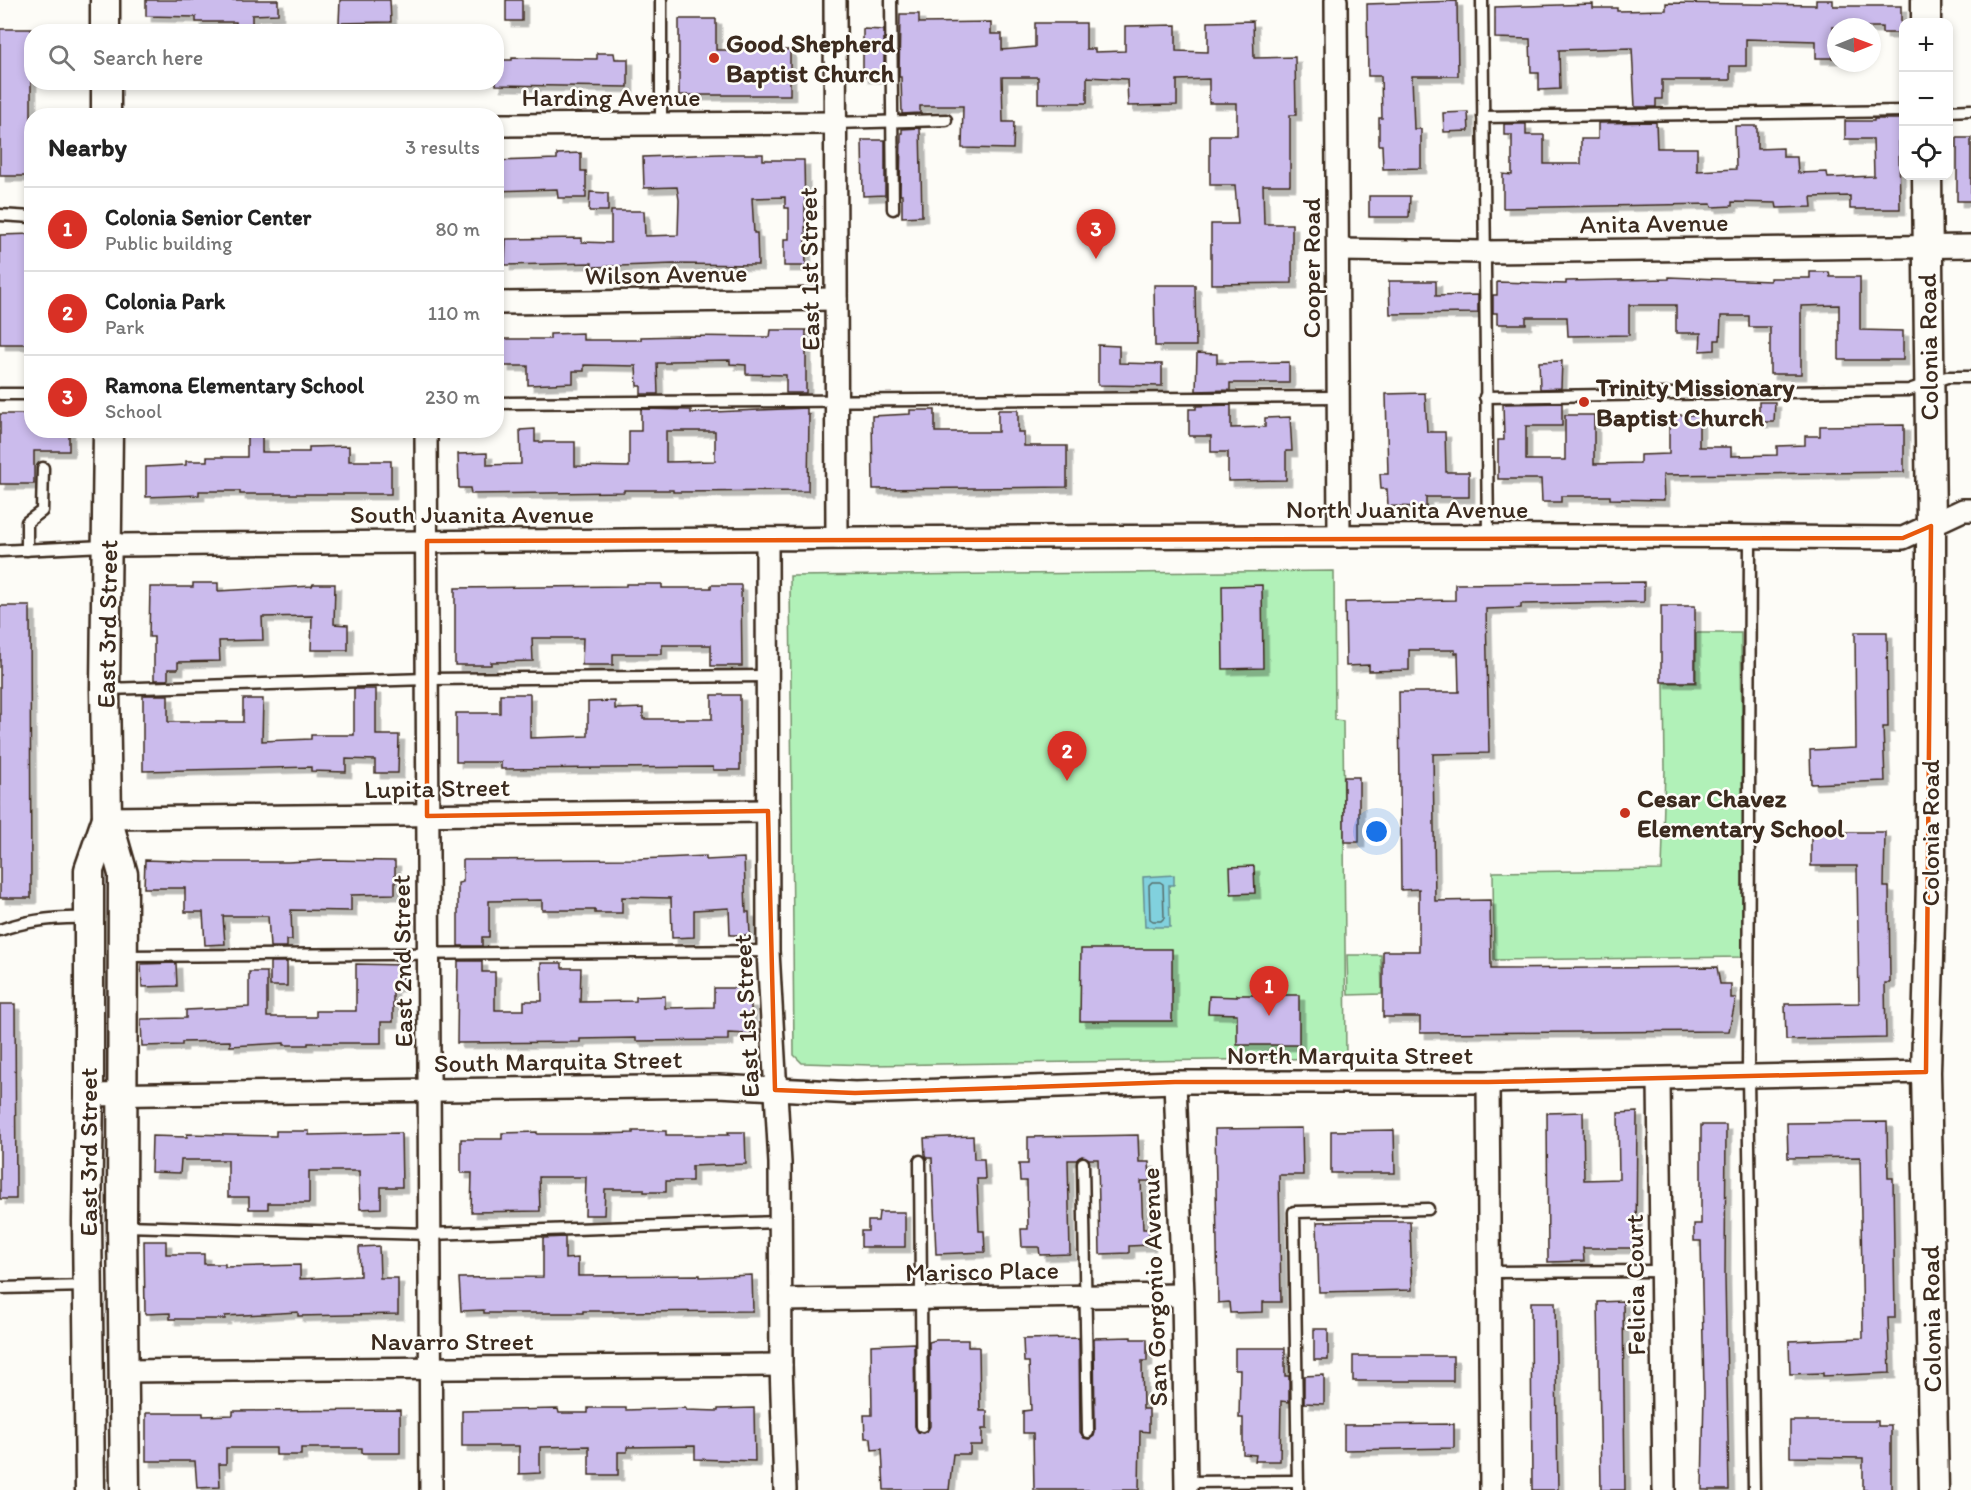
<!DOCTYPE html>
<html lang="en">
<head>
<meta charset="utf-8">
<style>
  :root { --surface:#fff; --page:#f2f2f2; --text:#222; --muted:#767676; --line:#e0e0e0; --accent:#d93025 }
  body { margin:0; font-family:Itim,sans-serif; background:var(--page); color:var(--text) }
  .controls { position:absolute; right:18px; top:18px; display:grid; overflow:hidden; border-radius:12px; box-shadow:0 3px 9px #0003 }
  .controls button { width:54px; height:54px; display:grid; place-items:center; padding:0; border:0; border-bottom:2px solid var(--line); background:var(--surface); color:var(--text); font:30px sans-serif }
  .compass { position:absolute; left:1827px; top:18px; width:54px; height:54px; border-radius:50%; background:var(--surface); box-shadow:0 3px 9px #0003; rotate:89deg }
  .you { position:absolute; left:1377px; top:832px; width:21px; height:21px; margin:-15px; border:4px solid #fff; border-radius:50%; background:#1a73e8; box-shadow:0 0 0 9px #1a73e833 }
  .badge { display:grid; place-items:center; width:39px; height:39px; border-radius:50%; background:var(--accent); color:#fff; font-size:20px; font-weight:700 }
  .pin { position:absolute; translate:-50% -50px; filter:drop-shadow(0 2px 3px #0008) }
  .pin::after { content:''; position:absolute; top:32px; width:21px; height:18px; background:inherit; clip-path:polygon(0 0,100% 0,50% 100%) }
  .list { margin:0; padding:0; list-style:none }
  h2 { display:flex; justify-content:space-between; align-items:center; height:78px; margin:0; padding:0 24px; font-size:26px }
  h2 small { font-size:20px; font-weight:400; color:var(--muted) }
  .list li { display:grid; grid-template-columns:39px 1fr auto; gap:18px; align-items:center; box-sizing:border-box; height:84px; padding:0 24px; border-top:2px solid var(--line) }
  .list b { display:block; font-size:22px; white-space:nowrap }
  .list p { margin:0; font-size:20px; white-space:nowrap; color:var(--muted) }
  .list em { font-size:20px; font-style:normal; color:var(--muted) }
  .icon { flex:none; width:33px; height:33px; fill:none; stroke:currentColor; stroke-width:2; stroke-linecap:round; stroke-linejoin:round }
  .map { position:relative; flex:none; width:1971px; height:1490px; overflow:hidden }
  .search { position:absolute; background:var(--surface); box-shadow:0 3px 9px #0003; left:24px; top:24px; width:480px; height:66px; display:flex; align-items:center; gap:15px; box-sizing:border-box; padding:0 21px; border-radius:24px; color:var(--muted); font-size:22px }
  .panel { position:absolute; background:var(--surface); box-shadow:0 3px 9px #0003; left:24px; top:108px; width:480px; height:330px; border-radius:24px }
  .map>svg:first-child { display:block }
  .green { fill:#b1f1b8; stroke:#768e6b; stroke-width:1.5 }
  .water { fill:#81d1de; stroke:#658e91; stroke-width:1.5 }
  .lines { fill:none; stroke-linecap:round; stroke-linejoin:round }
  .shore { stroke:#576d6b; stroke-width:1.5 }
  .building { fill:#cbbbec; stroke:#3b2a1e; stroke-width:1.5; fill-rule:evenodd; filter:url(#shadow) }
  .lane-casing { stroke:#3b2a1e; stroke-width:15 }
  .street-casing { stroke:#3b2a1e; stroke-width:26 }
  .secondary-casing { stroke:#3b2a1e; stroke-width:33 }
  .lane { stroke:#fdfcf7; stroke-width:10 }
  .street { stroke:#fdfcf7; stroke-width:21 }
  .secondary { stroke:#fdfcf7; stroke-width:28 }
  .marked { fill:none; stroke:#e8590c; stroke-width:4.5; stroke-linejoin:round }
  .poi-dot { fill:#c8321e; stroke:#fdfcf7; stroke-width:2 }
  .labels { text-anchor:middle; stroke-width:5; stroke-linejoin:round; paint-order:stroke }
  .poi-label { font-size:26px; font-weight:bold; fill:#3b2a1e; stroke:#fdfcf7; text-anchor:start }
  .street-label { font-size:26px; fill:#3b2a1e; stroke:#fdfcf7 }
</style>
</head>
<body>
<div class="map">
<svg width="1971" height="1490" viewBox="0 0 1971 1490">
  <defs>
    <filter id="shadow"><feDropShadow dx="5.5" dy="5.5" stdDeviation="0" flood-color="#0004"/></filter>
  </defs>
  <rect width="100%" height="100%" fill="#fdfcf7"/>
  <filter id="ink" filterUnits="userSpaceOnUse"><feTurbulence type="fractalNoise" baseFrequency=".0167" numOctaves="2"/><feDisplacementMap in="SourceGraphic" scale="12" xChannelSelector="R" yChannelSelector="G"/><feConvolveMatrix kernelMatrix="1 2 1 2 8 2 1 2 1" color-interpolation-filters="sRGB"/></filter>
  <g filter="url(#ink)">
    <!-- green -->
    <g class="green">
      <path d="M1334 571 1335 720 1343 721 1346 1058 871 1065 802 1063 794 1055 790 576Z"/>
      <path d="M1696 633H1741L1744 957 1494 960 1493 872 1662 870 1665 769 1664 683H1696Z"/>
      <path d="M1347 955H1381L1382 994 1348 995Z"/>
    </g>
    <!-- water -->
    <path class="water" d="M1174 875V885H1169L1170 927H1145L1143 877Z"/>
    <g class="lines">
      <!-- shore -->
      <path class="shore" d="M1152 882H1160L1163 884 1164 918 1161 921H1153L1150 919 1149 885Z"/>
    </g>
    <!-- building -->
    <g class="building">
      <path d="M146 0H278V14L252 15V32H236V22H196V17L146 16Z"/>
      <path d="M340 0H390L391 22 339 23Z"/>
      <rect x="506" y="0" width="16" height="21"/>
      <path d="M1816 0H1833V6H1901V33H1882V27H1833V58H1816V41L1746 39V66H1730V80H1662V99H1656V107H1635L1632 48 1559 50 1560 89 1539 90V73H1531L1530 39 1495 38V7L1593 4V8H1617V11L1666 10V3L1816 5Z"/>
      <path d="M1457 1 1458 76H1412L1414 129H1421V168L1383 169 1382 145H1379V118H1382L1381 76H1368L1367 4Z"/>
      <path d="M900 14H919V23L991 22V34H1002V50L1035 47V23H1086V49H1095V52L1125 51V26L1176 25V51L1208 52V22L1253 21 1254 58 1295 57 1296 115H1290V185H1263L1264 224H1292V283L1211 284V224H1238L1235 185H1210V135H1237V103H1209V79L1177 80V105L1128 106 1127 79 1087 77V103H1038V77H1002L1003 122H1014L1013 149 962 148 963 106H920V113L902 114 901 77H899Z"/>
      <path d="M679 19H716V50H790V95H679Z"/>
      <rect x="0" y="29" width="31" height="147"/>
      <path d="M863 29 884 30V77H863Z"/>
      <path d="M597 53H614L615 59H628V87L496 85V60H512V58L597 59Z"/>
      <path d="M1468 112 1469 131 1444 132 1443 113Z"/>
      <path d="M1874 119H1902V139H1899L1900 209H1850V196L1811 197 1812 207 1777 208 1776 203 1732 202V206L1712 207 1711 204 1503 208V174L1512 175V135H1504V124H1526V135H1544V164H1581V139H1598V123L1656 122 1657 148H1697V171L1736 169 1735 126H1757V149L1783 148V157H1797L1798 173 1827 172 1828 178 1874 176 1873 139H1845V121H1874Z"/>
      <path d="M920 128 922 216 902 217V195H900L901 133H902V129Z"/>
      <rect x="1957" y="138" width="14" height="63"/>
      <path d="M862 140H885V195L863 196Z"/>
      <path d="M581 153V171H586V198H558L557 189 496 191V161L557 159V154Z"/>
      <path d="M719 154H763V160H804L806 266H784V239H789V208H785V197L752 198 754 233H757L758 265 674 264 592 267V263L505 265 506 239 582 238V242L611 243V211H644L645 236 678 235 679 200 677 187 644 188 643 157Z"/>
      <path d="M590 192 608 193V211H589Z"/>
      <path d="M1369 196H1410L1409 217H1369Z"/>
      <path d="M32 234V344H0V235Z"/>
      <path d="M1810 272H1829L1830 277H1860V330L1903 331V360H1839V305L1801 306V374H1770V327H1749V316H1721L1720 340H1715V350L1700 351 1701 333H1676V305H1629V335L1568 336 1567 317H1526V324H1497V313H1493V295H1497V282L1566 284V281L1669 279V277L1770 281V278H1810Z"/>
      <path d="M1389 281H1436V296L1478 295V313L1390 314Z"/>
      <path d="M1154 285H1195L1196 346H1155Z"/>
      <path d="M771 330H806V393H786V375L746 374V365L730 364V360L670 361V363H657L658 394H641V386H637L636 366 584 365V371H573V383L528 385V366H504V339H550V334L583 333V340H641V337L683 336 770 337Z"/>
      <path d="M1098 345 1119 346V363L1162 364V386L1098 385Z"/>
      <path d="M1197 353 1217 354V363L1289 362V383H1230V390L1196 391Z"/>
      <path d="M1562 361 1561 388 1540 389 1539 362Z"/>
      <path d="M1425 393 1427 432H1445L1446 472H1469V497H1426V507L1388 506 1387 489H1381L1380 474H1388L1386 394Z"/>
      <path d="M1759 402H1775L1774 422H1759Z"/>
      <path d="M1562 403V426H1526V460H1565V415H1594V464L1640 463V455L1669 454V415H1699V447H1731V456L1777 455V446L1805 445V436H1820V426L1904 425V472L1663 475 1664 500 1610 499V496H1561V502H1542L1541 479H1498V440H1504L1503 404Z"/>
      <path d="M1231 405V428L1265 427V418L1290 417 1292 451H1286V480L1228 481V452H1211V436H1189V409H1196V406Z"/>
      <path d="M807 408V415H809L808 491 673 492V490H624V492L471 494 470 488H459L458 454 487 453V465L521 464 520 430 535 429V442H575V466L629 467V431H641V409L691 410V413ZM666 431H715V461L666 462Z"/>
      <path d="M910 410H935V432H998V410H1018V432H1024V446H1067V487L873 489 872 416 910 414Z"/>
      <path d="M0 414H32V430H69V451H34V484H0Z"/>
      <path d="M247 435H262V452H309V447L349 446V461H391V494H240V491H199V495L146 497V467L186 465V461H207V457H247Z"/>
      <path d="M1644 582V602L1521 604V608L1486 609 1489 753 1433 754 1435 901 1490 900 1491 969 1717 967 1720 984H1731V998H1736L1729 1031 1420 1033V1017H1383V951H1419V889L1401 890 1399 692H1459L1458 653H1455V650H1409V670L1369 671V665L1346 666 1345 602 1455 600V584Z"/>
      <path d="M193 583H218V591L312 586 313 584H335L334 624 348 625V650H311L312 616 262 617 263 640 219 641 220 661 178 662V669H168V680H154V637H149L150 587H193Z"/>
      <path d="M626 584H662V588H711V585H741L742 666H711V645H662V654H613V665H582L583 638H532L533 661 491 662V665H455V588L626 586Z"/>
      <path d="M1262 585 1263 668 1223 669 1222 586Z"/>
      <path d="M0 606H30L31 898H0Z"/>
      <rect x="1661" y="606" width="34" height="76"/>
      <path d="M1855 632H1887L1888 727H1883L1885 781 1811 784 1810 750 1856 748Z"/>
      <path d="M354 689H376V735H399L398 773H375V760L346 759V772L311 771V767L143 771V695H168V722H243V699H263L262 741 311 739V735H354Z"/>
      <path d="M500 694H530V738L588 736V702L615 701V709L643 708V719H712V695H740V770H713V767L501 769V762H456V713H500Z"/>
      <rect x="1344" y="777" width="15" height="65"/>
      <path d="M1811 832H1885L1884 887H1889L1890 983H1885L1886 1038 1786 1040 1785 1004 1859 1003 1857 866H1811Z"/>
      <path d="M706 856V860L744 858 746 912H749L750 935H730L729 908 694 910V937L672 938 671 898 622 897V913H595V910H542V900L489 901V937H482V946H458V883L463 882V860L639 859Z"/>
      <path d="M145 860 204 862H288L325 860 395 861V894L351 895V911L291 910 292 940H287V947H270L268 916H223L225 944 205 945 203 912H185V888H144Z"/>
      <path d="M1254 866 1255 893 1231 894 1230 867Z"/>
      <path d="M1081 949H1172V1021H1080Z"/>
      <path d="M458 961H482V972H495V1010H524V1001H542L541 963H562V968H581L580 1002 636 1001V997L665 996V1008L714 1007V988H743V1002H751V1034L728 1033V1040L636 1041V1038L580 1039V1042L457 1043Z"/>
      <rect x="270" y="962" width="17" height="24"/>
      <path d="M176 963 177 986 142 987 141 964Z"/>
      <path d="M356 964 403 965V986H393V1022H381V1043H308V1045H284V1043L230 1046V1041L182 1042V1045L142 1046 141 1019 186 1018V1010L249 1007V972H267V1017H316V1011H356Z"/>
      <path d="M1237 995H1299V1045H1237V1014L1208 1013 1209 996 1237 997Z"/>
      <path d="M0 1004H15L16 1199H0Z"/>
      <path d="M1583 1112 1584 1180 1619 1179 1618 1113 1637 1112 1636 1248H1583L1584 1261 1548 1262 1547 1113Z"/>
      <path d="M1887 1122 1888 1178H1893L1895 1318H1888L1890 1373 1823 1376V1373L1790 1374 1789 1341 1863 1338 1860 1157 1788 1158 1787 1123Z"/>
      <path d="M1701 1125H1726L1725 1277 1729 1490H1702L1704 1392 1701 1241H1694V1224H1701Z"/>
      <path d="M1302 1128 1303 1175H1279L1281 1302H1263V1312L1230 1313 1229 1302 1218 1303 1215 1129Z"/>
      <path d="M1394 1130 1395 1173H1331V1131Z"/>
      <path d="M276 1131H309V1135L401 1133 402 1187H381V1208L360 1209 359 1171H309V1203H268V1209H249V1197H228V1160H181L180 1173 151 1172 152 1136 187 1137V1134L276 1136Z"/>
      <path d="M633 1131H666V1135H729L728 1132H745L746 1164 692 1166V1181H666V1192H644V1189H605L604 1215H585L586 1177H539L540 1211 471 1212 472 1173H461V1139H502V1133L537 1132V1134H600L633 1133Z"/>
      <path d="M1138 1135 1139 1162H1149L1150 1181H1141L1143 1229H1149L1150 1245 1129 1246V1253L1100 1254 1098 1159H1089L1082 1156 1076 1160H1068L1070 1254 1040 1255 1039 1247H1022L1021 1229H1028L1027 1181H1020L1019 1164H1028V1137Z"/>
      <path d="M973 1136 974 1159H984L985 1179H977L979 1231H984L985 1252 936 1254 932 1158H927L925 1155 924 1138Z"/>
      <path d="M879 1212H905V1247H861V1231H868V1221H878Z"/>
      <path d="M1361 1221H1410L1412 1290 1319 1292 1317 1222Z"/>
      <path d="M565 1237V1259L578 1258V1276L700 1275V1277L752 1275 753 1311 613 1312V1311H583V1313H484V1310L461 1311 459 1278 543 1277V1238Z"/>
      <path d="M144 1241H166V1254H204V1264H225V1267L300 1265V1279L360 1276 359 1247 379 1246 380 1278H398V1314L298 1316V1312L225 1316V1319H170V1313L145 1314Z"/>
      <path d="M1623 1301 1625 1490H1601L1598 1302Z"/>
      <path d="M1531 1302H1555L1558 1490H1532Z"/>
      <rect x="1314" y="1329" width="14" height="31"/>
      <path d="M1131 1337V1339H1147V1361H1142L1143 1409H1149V1432L1140 1431 1139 1490H1034L1033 1433H1023V1411L1031 1410 1029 1362H1024L1023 1339 1079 1338 1080 1432 1084 1438 1089 1439 1094 1436 1095 1432 1094 1338Z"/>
      <path d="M936 1340H968V1347H979L980 1411H987V1429H982V1445H970V1454H953L949 1490H884L882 1449 872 1450 871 1438H865L864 1415H872L871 1345 914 1343 915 1426 918 1432 923 1433 928 1430 930 1426 929 1342Z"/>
      <path d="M1235 1348H1285V1376H1289V1402L1281 1401 1280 1461H1255L1256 1455 1243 1454V1418H1239L1240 1370H1235Z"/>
      <rect x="1353" y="1356" width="100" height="25"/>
      <path d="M1324 1375V1404L1304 1403V1376Z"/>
      <path d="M588 1408H626V1410L686 1408V1410L718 1411V1409L754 1408 755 1461 695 1459V1446L627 1447V1452H618V1475H589V1446L540 1447V1473L519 1474V1446H462V1411L558 1409 559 1413H588Z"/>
      <path d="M400 1410V1453H362V1448H301V1455H276V1448H226V1464H219L220 1487 197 1488 195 1461H146V1413H203V1416L233 1415V1411Z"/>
      <path d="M1790 1421H1878V1426H1891V1490H1863V1458L1790 1457Z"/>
      <path d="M1454 1424V1448L1344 1450V1425Z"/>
    </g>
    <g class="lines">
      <!-- lane casing -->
      <g class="lane-casing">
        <g id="lane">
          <path d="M891 0 893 209"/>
          <path d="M1482 0 1488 536"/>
          <path d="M1948 111 1971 110"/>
          <path d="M1483 117 1904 111"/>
          <path d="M834 123 946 120"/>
          <path d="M661 124V0"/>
          <path d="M0 215 32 217"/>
          <path d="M0 394H32"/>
          <path d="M1485 397 1909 390 1947 377H1971"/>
          <path d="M496 403 1339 397"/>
          <path d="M1750 537 1748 1076 1754 1490"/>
          <path d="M27 550V522L42 511 43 468"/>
          <path d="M0 551 104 546"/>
          <path d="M107 689 427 679 766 676"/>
          <path d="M0 930C28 920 58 917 88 918"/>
          <path d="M124 956 768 951"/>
          <path d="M920 1161 922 1426"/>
          <path d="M1083 1163 1088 1432"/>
          <path d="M124 1226 430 1234 780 1222"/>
          <path d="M1488 1272 1662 1271"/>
          <path d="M0 1288 88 1286"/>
          <path d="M1186 1482 1298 1481"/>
          <path d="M1298 1490 1294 1212 1428 1209"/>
        </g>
      </g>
      <!-- street casing -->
      <g class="street-casing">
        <g id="street">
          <path d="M835 0 837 538"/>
          <path d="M1336 0 1339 536"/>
          <path d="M496 125 834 123"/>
          <path d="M1339 250 1485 252 1971 246"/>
          <path d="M496 303 836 299"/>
          <path d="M426 430 431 1490"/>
          <path d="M767 539 768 951 780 1163 781 1365 785 1490"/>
          <path d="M107 545C706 539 1305 532 1903 538L1963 510H1971"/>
          <path d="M107 818 768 811"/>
          <path d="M1659 1079 1664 1490"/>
          <path d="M1175 1082 1183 1295 1186 1490"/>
          <path d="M1488 1082 1491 1490"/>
          <path d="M89 1095 718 1086 855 1093 1175 1082H1488L1926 1072"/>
          <path d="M781 1300 1183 1295"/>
          <path d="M123 1371 781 1365"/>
        </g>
      </g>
      <!-- secondary casing -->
      <g class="secondary-casing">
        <g id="secondary">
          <path d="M105 0V32"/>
          <path d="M1926 0V22"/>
          <path d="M106 82V116"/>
          <path d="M1927 176 1931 526V881L1926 1072 1934 1490"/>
          <path d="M108 430 105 689 107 818 123 874 122 1226 125 1490"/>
          <path d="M90 1490 87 1221 89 1095V870L107 818"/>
        </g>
      </g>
      <!-- lane -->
      <use href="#lane" class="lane"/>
      <!-- street -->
      <use href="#street" class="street"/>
      <!-- secondary -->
      <use href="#secondary" class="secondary"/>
    </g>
  </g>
  <!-- marked area -->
  <path class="marked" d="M1931 526 1926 1072 1488 1082H1175L855 1093 775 1090 768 811 427 816V541L1903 538Z"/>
  <!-- markers -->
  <g class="poi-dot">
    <circle cx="714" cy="58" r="6"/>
    <circle cx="1584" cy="402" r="6"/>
    <circle cx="1625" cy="813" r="6"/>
  </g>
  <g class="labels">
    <!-- poi labels -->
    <g class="poi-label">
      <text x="726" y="52">Good Shepherd<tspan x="726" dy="30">Baptist Church</tspan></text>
      <text x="1596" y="396">Trinity Missionary<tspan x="1596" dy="30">Baptist Church</tspan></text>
      <text x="1637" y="807">Cesar Chavez<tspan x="1637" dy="30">Elementary School</tspan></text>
    </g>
    <!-- street labels -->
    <g class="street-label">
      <text x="611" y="106">Harding Avenue</text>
      <text transform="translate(1654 223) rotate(-1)" y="9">Anita Avenue</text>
      <text transform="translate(1311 268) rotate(-90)" y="9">Cooper Road</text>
      <text transform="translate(809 269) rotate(-91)" y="9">East 1st Street</text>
      <text transform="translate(666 274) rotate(-1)" y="9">Wilson Avenue</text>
      <text transform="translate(1928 347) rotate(-91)" y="9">Colonia Road</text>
      <text x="1407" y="518">North Juanita Avenue</text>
      <text x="472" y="523">South Juanita Avenue</text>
      <text transform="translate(107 624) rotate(-89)" y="9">East 3rd Street</text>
      <text transform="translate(437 788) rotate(-1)" y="9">Lupita Street</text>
      <text transform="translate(1930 833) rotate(-90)" y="9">Colonia Road</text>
      <text transform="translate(402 961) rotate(-91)" y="9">East 2nd Street</text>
      <text transform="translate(746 1016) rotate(-93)" y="9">East 1st Street</text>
      <text x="1350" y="1064">North Marquita Street</text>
      <text transform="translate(558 1061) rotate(-1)" y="9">South Marquita Street</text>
      <text transform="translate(88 1152) rotate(-90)" y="9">East 3rd Street</text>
      <text transform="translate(982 1271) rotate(-1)" y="9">Marisco Place</text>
      <text transform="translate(1635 1285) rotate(-91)" y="9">Felicia Court</text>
      <text transform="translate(1154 1287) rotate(-92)" y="9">San Gorgonio Avenue</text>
      <text transform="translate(1931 1319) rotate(-91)" y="9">Colonia Road</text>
      <text x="452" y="1350">Navarro Street</text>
    </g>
  </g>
</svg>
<div class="controls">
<button>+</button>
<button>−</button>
<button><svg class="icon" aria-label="locate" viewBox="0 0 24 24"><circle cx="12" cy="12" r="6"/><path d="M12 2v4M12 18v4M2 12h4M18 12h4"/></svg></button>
</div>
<svg class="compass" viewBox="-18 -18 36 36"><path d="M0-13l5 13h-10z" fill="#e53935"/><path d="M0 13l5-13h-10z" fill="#767676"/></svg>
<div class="you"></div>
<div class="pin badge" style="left:1269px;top:1016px">1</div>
<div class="pin badge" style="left:1067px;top:781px">2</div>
<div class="pin badge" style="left:1096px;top:259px">3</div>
<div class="search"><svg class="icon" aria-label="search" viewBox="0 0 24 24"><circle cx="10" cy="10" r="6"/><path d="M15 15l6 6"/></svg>Search here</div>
<section class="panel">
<h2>Nearby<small>3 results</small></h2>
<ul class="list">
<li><span class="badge">1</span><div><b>Colonia Senior Center</b><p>Public building</p></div><em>80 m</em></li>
<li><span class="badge">2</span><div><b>Colonia Park</b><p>Park</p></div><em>110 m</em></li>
<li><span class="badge">3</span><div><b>Ramona Elementary School</b><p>School</p></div><em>230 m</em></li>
</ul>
</section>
</div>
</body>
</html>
